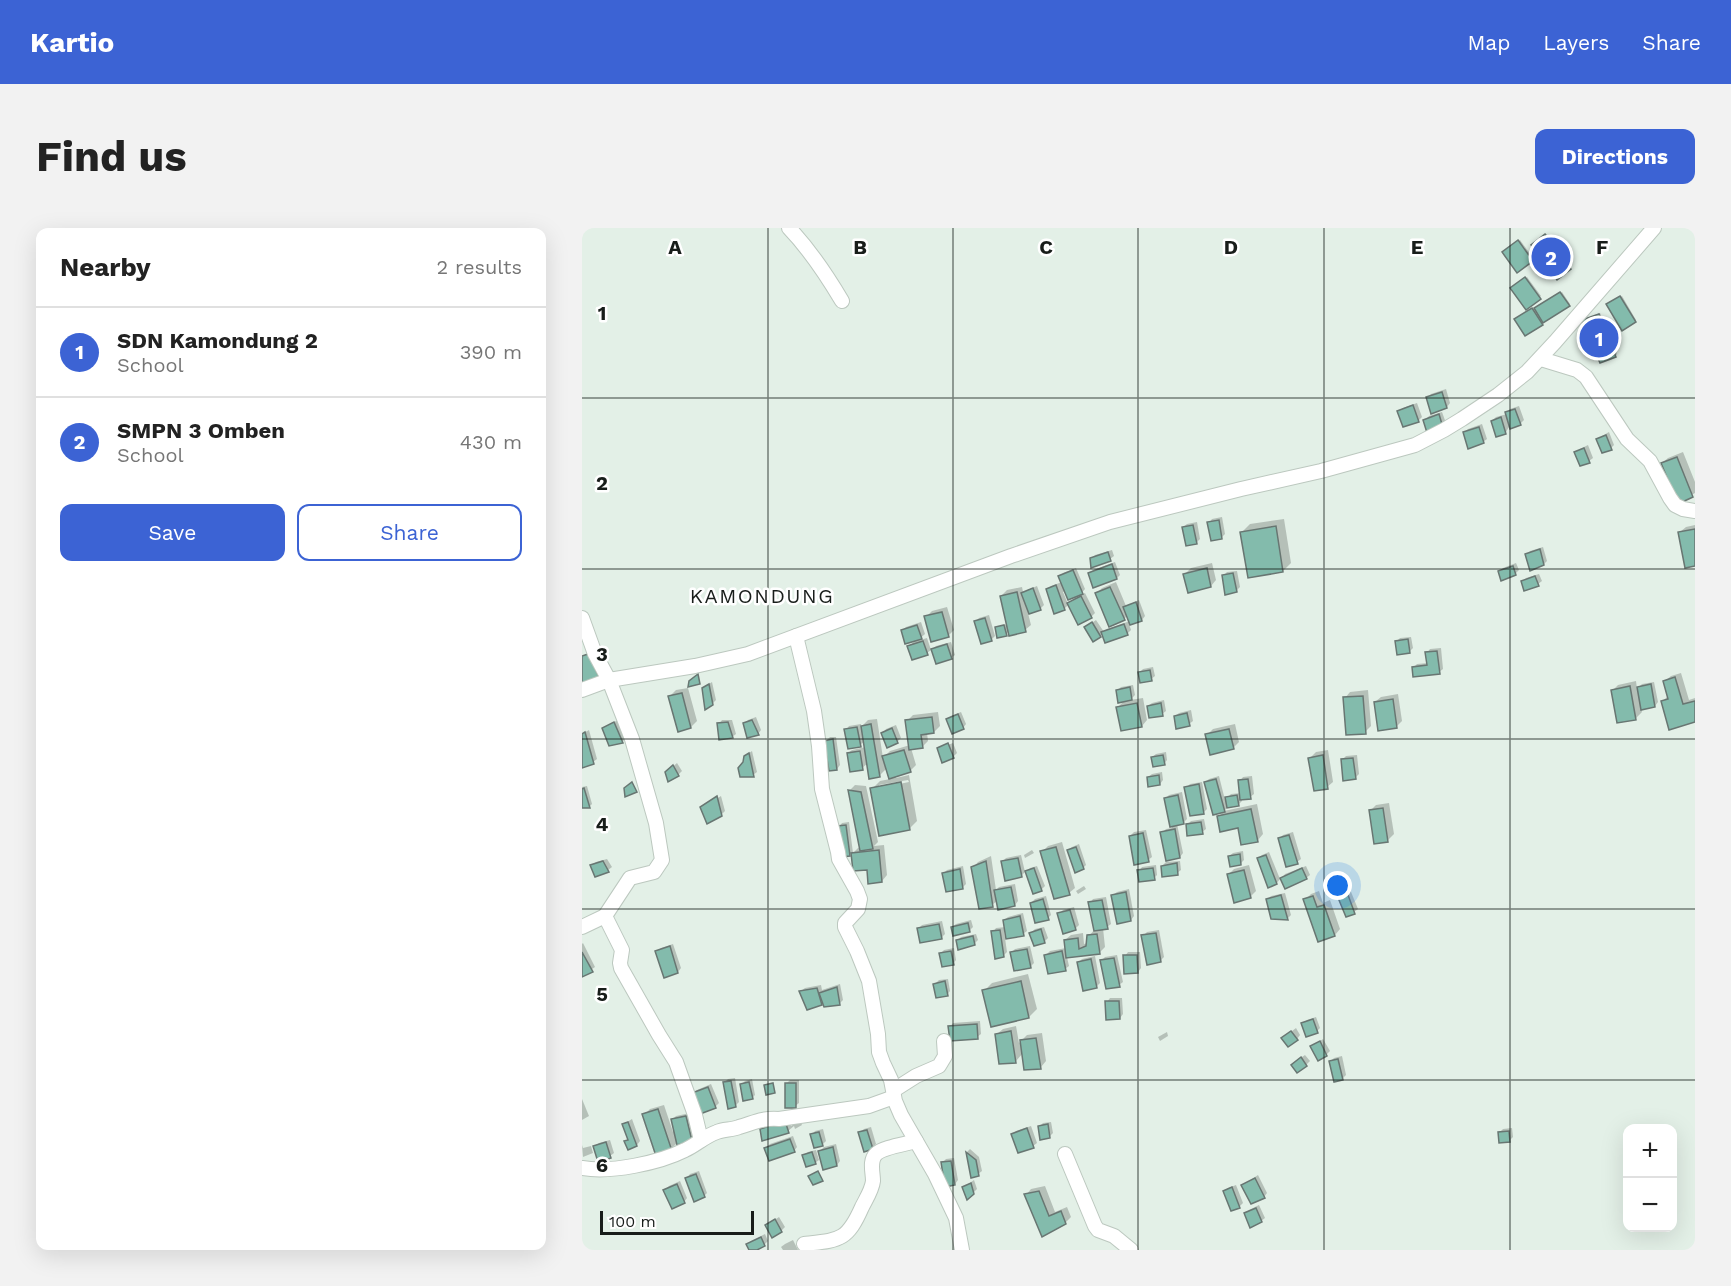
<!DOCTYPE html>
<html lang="en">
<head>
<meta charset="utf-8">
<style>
  :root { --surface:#fff; --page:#f2f2f2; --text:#222; --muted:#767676; --line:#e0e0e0; --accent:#3c63d4 }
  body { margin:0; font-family:"Work Sans",sans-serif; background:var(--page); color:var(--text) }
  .controls { position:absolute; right:18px; bottom:18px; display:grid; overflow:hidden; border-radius:12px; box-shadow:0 6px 24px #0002 }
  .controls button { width:54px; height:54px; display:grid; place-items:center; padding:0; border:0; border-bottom:2px solid var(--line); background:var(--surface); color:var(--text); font:30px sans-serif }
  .scale { position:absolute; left:18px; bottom:15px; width:154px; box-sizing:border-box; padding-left:6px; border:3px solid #181d1a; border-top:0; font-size:16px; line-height:21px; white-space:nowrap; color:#181d1a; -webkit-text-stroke:4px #fff; paint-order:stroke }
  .you { position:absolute; left:756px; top:658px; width:21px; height:21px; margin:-15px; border:4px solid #fff; border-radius:50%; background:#1a73e8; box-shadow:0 0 0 9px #1a73e833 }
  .badge { display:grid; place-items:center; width:39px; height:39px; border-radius:50%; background:var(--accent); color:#fff; font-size:20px; font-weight:700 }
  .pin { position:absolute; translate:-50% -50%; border:3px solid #fff; box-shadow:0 2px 6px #0006 }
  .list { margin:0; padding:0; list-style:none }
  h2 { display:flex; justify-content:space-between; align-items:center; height:78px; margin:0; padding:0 24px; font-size:26px }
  h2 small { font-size:20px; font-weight:400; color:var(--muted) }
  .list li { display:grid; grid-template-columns:39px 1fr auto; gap:18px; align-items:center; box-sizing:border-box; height:90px; padding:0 24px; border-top:2px solid var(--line) }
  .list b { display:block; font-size:22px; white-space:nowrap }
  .list p { margin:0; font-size:20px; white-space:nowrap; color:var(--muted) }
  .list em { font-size:20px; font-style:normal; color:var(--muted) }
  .actions { display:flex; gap:12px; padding:18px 24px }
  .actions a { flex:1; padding:14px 0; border:2px solid var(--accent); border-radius:12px; text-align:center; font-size:21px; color:var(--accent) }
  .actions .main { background:var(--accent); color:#fff }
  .map { position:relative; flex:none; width:1113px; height:1022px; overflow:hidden; border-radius:12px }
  header { display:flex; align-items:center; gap:36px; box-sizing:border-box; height:84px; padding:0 30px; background:var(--accent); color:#fff }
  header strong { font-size:28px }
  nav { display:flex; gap:33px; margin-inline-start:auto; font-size:21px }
  .intro { display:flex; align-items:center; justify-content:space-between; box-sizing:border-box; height:144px; padding:0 36px }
  h1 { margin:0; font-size:42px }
  .button { padding:15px 27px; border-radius:12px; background:var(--accent); color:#fff; font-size:21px; font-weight:700 }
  main { display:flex; gap:36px; padding:0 36px }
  aside { flex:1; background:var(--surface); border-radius:12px; box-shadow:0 6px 24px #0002 }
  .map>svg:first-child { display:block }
  .shadow { fill:#0003; fill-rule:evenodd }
  .building { fill:#83bbac; stroke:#687672; stroke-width:1.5 }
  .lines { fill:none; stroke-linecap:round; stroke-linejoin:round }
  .minor-casing { stroke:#bcc8bf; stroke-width:16 }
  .minor { stroke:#fff; stroke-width:14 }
  .grid { fill:none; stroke:#181d1a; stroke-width:1.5; stroke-opacity:0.55 }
  .labels { text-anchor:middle; stroke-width:5; stroke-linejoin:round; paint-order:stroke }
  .quarter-label { font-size:20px; letter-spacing:1.5px; fill:#181d1a; stroke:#fff }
  .grid-label { font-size:20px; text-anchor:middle; font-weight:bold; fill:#181d1a; stroke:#fff; stroke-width:5; stroke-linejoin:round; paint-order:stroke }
</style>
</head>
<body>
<header>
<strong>Kartio</strong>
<nav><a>Map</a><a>Layers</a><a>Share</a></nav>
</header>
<div class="intro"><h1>Find us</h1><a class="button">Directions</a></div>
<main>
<aside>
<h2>Nearby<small>2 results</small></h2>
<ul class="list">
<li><span class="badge">1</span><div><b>SDN Kamondung 2</b><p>School</p></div><em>390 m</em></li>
<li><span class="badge">2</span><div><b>SMPN 3 Omben</b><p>School</p></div><em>430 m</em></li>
</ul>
<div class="actions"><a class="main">Save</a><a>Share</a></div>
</aside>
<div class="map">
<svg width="1113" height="1022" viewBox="0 0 1113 1022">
  <rect width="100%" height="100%" fill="#e3f0e7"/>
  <!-- shadow -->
  <g class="shadow">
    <path d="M964 6 989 39 975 50 951 17Z"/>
    <path d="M938 12 952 31 935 43 922 24Z"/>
    <path d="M945 49 959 68 944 80 930 60Z"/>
    <path d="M980 64 988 76 960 94V96L935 90 952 80 953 81Z"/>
    <path d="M1040 68 1054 92 1053 93 1027 75Z"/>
    <path d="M1018 85 1035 126 1033 128 1003 91Z"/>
    <path d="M864 161 868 175 865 179 846 170 849 166Z"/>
    <path d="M835 175 840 189 836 193 817 183 821 180Z"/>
    <path d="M937 178 942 192 938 196 927 199 924 204 915 207 910 193 914 189 925 186 928 181Z"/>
    <path d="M860 184 865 198 843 192 847 188Z"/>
    <path d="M900 196 905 211 901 214 882 205 886 201Z"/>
    <path d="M1027 204 1032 217 1029 220 1016 211 1020 208Z"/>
    <path d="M1006 217 1011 230 1007 233 994 224 998 221Z"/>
    <path d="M1101 224 1113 254V265L1096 274 1080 235 1086 230Z"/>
    <path d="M640 289 643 306 639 310 627 295 630 291Z"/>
    <path d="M702 291 709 335 701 343 660 304 668 296Z"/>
    <path d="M615 294 618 311 614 315 601 299 605 296Z"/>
    <path d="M1113 297V337L1098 304 1104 299Z"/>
    <path d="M961 319 965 333 962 336 945 327 948 323Z"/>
    <path d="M530 322 532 328 528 331 510 338V331L513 327Z"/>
    <path d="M533 334 538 347 535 350 508 345 511 342Z"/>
    <path d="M630 335 634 352 629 358 603 346 609 340Z"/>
    <path d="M934 335 937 342 933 346 918 344 921 340Z"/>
    <path d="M494 340 503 361 497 368 503 365 513 385 509 389 487 376 482 381 465 362 469 358 480 354 478 349 481 345ZM483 363 496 366 486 376 481 364Z"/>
    <path d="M655 343 658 359 654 363 641 348 645 344Z"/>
    <path d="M957 346 960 353 956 356 940 354 944 350Z"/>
    <path d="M534 354 544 378 557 372 563 388 560 392 547 396 549 402 545 406 521 405 518 408 504 399 514 392 522 404 525 401 548 393 546 387 542 391 514 366 520 360Z"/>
    <path d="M455 358 462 377 459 380 446 385 449 397 443 402 427 403 424 406 414 399 426 396 419 368 425 362 440 359 441 364Z"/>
    <path d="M365 379 372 402 366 408 344 389 350 383Z"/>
    <path d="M407 387 413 408 409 412 394 393 397 390Z"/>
    <path d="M339 394 343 406 335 413 345 410 349 422 345 425 327 418 335 411 321 402 324 399Z"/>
    <path d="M829 409 831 420 827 424 814 414 818 410Z"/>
    <path d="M369 414 373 427 369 430 351 421 354 418Z"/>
    <path d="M859 420 861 441 857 444 831 440 835 436 846 435 845 425 848 421Z"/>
    <path d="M571 439 573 448 569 451 558 444 561 441Z"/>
    <path d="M1099 445 1107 472 1113 470V493L1080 474 1087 467 1083 453 1089 448Z"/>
    <path d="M1054 453 1055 461 1060 456 1072 454 1076 474 1073 478 1059 480 1060 484 1054 490 1036 493 1030 463 1036 457Z"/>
    <path d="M130 454 134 472 130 476 121 460Z"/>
    <path d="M551 457 553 467 548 472 561 470 565 492 560 498 536 479 543 472 535 463 539 459Z"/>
    <path d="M106 460 115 493 109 499 88 468 94 462Z"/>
    <path d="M786 462 789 498 783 504 763 470 768 464Z"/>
    <path d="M816 466 820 493 814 499 793 474 799 469Z"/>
    <path d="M582 472 584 483 580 486 566 478 570 475Z"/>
    <path d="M609 482 611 493 607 496 593 488 597 485Z"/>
    <path d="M356 484 358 498 352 504 345 505 346 513 340 519 329 520 334 537 328 543 313 548 314 550 327 547 335 593 327 601 290 561 298 553 308 551 305 540 297 548 286 535 280 540 266 525 270 522 284 519 283 513 278 517 264 502 267 498 279 496V499L286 492 295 491 301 530 308 523 328 517 325 493 331 487ZM326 552 327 554 297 560V557Z"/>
    <path d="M379 484 384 496 381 500 366 491 369 488Z"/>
    <path d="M174 489 179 502 176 506 163 496 166 492Z"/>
    <path d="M36 492 44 510 40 514 22 500Z"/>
    <path d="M140 492H150L154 506 150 509 137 496Z"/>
    <path d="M653 496 657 514 651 520 625 507 631 501Z"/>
    <path d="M314 497 319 510 315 514 305 518 301 505 304 501Z"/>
    <path d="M7 502 15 531 11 534 0 538V506Z"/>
    <path d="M248 509H254L258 537 255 541 244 513Z"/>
    <path d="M371 515 375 525 371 529 356 520 358 518V520Z"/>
    <path d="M746 522 751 554 745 559 728 530 734 524Z"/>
    <path d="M170 523 175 544 171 547 163 534V528Z"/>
    <path d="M584 524 585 532 582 536 570 529 574 526Z"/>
    <path d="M775 527 777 546 773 550 760 532 764 528Z"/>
    <path d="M95 535 100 543 96 547 88 541Z"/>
    <path d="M580 544 581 552 578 556 566 549 570 546Z"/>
    <path d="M637 548 643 572 649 566 659 565 658 553 661 549 670 548 672 566 668 569 660 570V573L656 577 646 579 642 583 623 554 627 551Z"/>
    <path d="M620 554 625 581 622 584 604 560 608 556Z"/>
    <path d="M273 557 284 558 296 614 292 618 302 617 305 647 300 653 286 640 272 642 270 624 267 627 257 599 260 595 267 594 271 625 276 620 279 619 267 563Z"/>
    <path d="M5 558 10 576 7 579H0V559Z"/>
    <path d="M600 564 605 591 601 595 595 596 601 625 598 629 580 605 584 601 590 600 584 570 587 567Z"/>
    <path d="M139 568 143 583 139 587 122 579Z"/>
    <path d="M807 575 812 606 806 612 793 614 788 583 794 577Z"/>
    <path d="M675 576 681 606 676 612 661 615 657 599 636 589 642 583Z"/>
    <path d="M622 591 624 601 620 604 605 597 609 593Z"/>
    <path d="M564 602 570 629 566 632 548 608 552 604Z"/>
    <path d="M711 604 719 631 715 634 697 611 701 607Z"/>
    <path d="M480 614 493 660 487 665 460 624 466 618Z"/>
    <path d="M497 616 504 637 501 640 486 622 490 619Z"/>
    <path d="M450 622 452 625 443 630 442 627Z"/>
    <path d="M661 623 662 632 659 635 647 628 651 625Z"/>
    <path d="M687 624 698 651 695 655 687 658 676 631 680 627Z"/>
    <path d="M439 627 443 644 439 648 420 634 424 630Z"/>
    <path d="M409 628 414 662 417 659 433 656 436 673 433 677 416 672 410 677 391 640 396 634Z"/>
    <path d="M25 631 30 639 26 642 14 647 10 638 14 634Z"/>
    <path d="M598 633 599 642 595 645 580 638 584 634Z"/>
    <path d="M574 637 575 647 572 650 557 643 560 639Z"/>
    <path d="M667 637 674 663 668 669 646 647 652 641Z"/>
    <path d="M381 638 384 656 381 659 362 645 365 642Z"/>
    <path d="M455 638 463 658 459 662 445 644 448 640Z"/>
    <path d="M724 638 728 647 724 650H700L703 646Z"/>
    <path d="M765 654 776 681 772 684 765 687 754 660 758 657Z"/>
    <path d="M502 658 504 661 496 666 494 663Z"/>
    <path d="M547 661 552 688 549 692 531 667 535 664Z"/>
    <path d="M737 663 741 675 748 672 758 701 753 707 723 672 729 666Z"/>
    <path d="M703 665 709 687 705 691 686 672 689 668Z"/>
    <path d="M464 668 469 687 466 690 449 675 453 671Z"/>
    <path d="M524 669 529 696 525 699 521 700 523 719 517 725 485 729 487 738 483 741 464 727 468 723 484 720 483 712 489 707 501 705 502 716 506 715 507 708 513 701 508 675 511 671Z"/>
    <path d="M492 679 497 697 493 701 477 686 481 682Z"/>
    <path d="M441 685 445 703 441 706 422 703 425 724 421 728 411 704 414 700 424 699 422 692 426 689Z"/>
    <path d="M389 692 391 699 387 703 370 699 374 696Z"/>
    <path d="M360 693 363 706 359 710 337 700 340 697Z"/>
    <path d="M462 699 466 710 462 714 449 705 453 701Z"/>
    <path d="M577 702 582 729 579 732 561 708 565 704Z"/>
    <path d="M394 706 396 712 392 716 375 713 379 709Z"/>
    <path d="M1 715 13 739 0 748V716Z"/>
    <path d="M91 716 99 740 96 744 75 723 79 720Z"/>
    <path d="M448 718 452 735 448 739 429 725 433 721Z"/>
    <path d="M372 720 374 732 371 736 359 725 362 722Z"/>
    <path d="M546 724H558L559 740 556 744 543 728Z"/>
    <path d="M535 727 541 754 537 757 519 733 523 729Z"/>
    <path d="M513 728 518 755 514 759 497 734 500 731Z"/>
    <path d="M446 746 455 781 447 789 402 763 410 755Z"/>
    <path d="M366 751 368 763 365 767 353 756 357 752Z"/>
    <path d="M258 756 261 772 257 776 242 775 225 780 219 763 223 760 239 757 240 762Z"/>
    <path d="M528 770H540L541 786 538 790 525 774Z"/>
    <path d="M734 789 738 800 735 803 721 796 725 792Z"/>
    <path d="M398 793 399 806 395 809 368 799 371 795Z"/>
    <path d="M434 798 437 815 445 807 460 805 464 833 459 839 441 825 434 833 415 806 421 801Z"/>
    <path d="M714 800 718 807 715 811 705 807Z"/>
    <path d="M585 804 586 808 578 813 576 809Z"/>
    <path d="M741 811 748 823 744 827 730 819Z"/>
    <path d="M723 827 728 833 724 837 714 833Z"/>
    <path d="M760 828 764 847 761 850 753 852 749 833 752 830Z"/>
    <path d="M153 850 157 874 153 878 142 855 146 851Z"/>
    <path d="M170 851 173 867 170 870 160 856 163 853Z"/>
    <path d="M208 852H217V875L213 878 205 855Z"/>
    <path d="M129 856 137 875 133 879 112 865 115 862Z"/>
    <path d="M0 871 7 888 0 892Z"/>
    <path d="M82 877 91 904 93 903 90 892 94 888 108 885 113 909 109 912 94 916 89 921 62 887 68 881Z"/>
    <path d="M206 890 209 898 218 892 220 897 213 901 212 898 206 903 179 901 183 898Z"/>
    <path d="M50 891 58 913 55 917 44 914 47 911 42 896Z"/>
    <path d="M469 894 471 905 468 908 457 899 461 895Z"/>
    <path d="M449 898 455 915 451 918 431 906 434 903Z"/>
    <path d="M289 899 294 916 290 920 278 904 282 901Z"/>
    <path d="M930 900 931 909 927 913 918 904 921 901Z"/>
    <path d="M241 901 244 913 241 916 230 907 233 903Z"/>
    <path d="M211 908 215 919 212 923 184 920 188 916Z"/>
    <path d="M28 912 32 925 28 928 13 918 17 915Z"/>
    <path d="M254 916 258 933 255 937 238 923 242 919Z"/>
    <path d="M0 917 1 920 9 918 11 925 1 929Z"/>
    <path d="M388 921 397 929 400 943 396 946 390 948 385 924Z"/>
    <path d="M234 922 237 932 233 935 222 928 226 924Z"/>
    <path d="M372 930 376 952 373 956 360 935 364 931Z"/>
    <path d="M117 943 125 965 122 968 105 950 108 946Z"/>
    <path d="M676 947 685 965 682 969 661 957Z"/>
    <path d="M392 952 395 961 386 970 382 959Z"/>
    <path d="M98 953 105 970 102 974 83 962 87 958Z"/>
    <path d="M654 957 661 975 658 978 650 981 643 963 646 960Z"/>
    <path d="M463 958 473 984 485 979 489 989 483 995 461 1007 444 967 449 961Z"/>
    <path d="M677 977 683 990 679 993 663 986 667 982Z"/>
    <path d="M197 989 203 999 199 1003 185 997Z"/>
    <path d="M183 1006 186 1013 182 1017 168 1022 166 1016 169 1013Z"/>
    <path d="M211 1012 216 1022H201L199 1019 203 1016Z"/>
  </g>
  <!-- building -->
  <g class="building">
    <path d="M963 6 989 41 975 52 949 17Z"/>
    <path d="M936 12 951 33 935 45 920 24Z"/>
    <path d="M943 49 959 71 944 82 928 60Z"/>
    <path d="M978 64 988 78 961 95 952 80Z"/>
    <path d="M1038 68 1054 94 1040 103 1024 76Z"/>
    <path d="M950 80 961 97 943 108 932 91Z"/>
    <path d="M1017 86 1034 129 1018 135 1000 92Z"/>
    <path d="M860 164 865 180 849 186 844 169Z"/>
    <path d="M831 177 837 194 821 199 815 183Z"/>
    <path d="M933 181 939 197 928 201 923 184Z"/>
    <path d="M857 186 862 203 846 208 841 192Z"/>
    <path d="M919 189 924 206 914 209 909 193Z"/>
    <path d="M897 199 902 215 886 221 881 204Z"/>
    <path d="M1024 207 1030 222 1020 225 1014 211Z"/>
    <path d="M1002 220 1008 235 998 238 992 224Z"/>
    <path d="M1095 229 1111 269 1096 276 1079 235Z"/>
    <path d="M637 292 640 311 629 313 625 294Z"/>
    <path d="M611 297 615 316 604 318 600 299Z"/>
    <path d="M694 298 701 344 666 350 658 304Z"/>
    <path d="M1113 301V338L1103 340 1096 304Z"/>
    <path d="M958 321 962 337 948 343 943 326Z"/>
    <path d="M526 324 529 333 509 340 508 330Z"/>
    <path d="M530 336 535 351 511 360 506 345Z"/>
    <path d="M931 338 934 347 919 353 916 343Z"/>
    <path d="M625 340 629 359 606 365 601 346Z"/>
    <path d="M491 342 501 366 486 372 476 348Z"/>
    <path d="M651 345 655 364 643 367 640 347Z"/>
    <path d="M953 348 957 358 942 363 939 353Z"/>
    <path d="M474 357 483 382 472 386 464 361Z"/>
    <path d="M528 359 543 392 527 399 513 365Z"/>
    <path d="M451 360 459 382 447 386 439 365Z"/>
    <path d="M435 364 444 404 427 408 418 368Z"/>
    <path d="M499 368 510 390 496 397 485 375Z"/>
    <path d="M554 374 560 393 548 397 541 379Z"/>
    <path d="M360 384 367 409 349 414 342 388Z"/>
    <path d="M403 390 410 413 399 416 392 393Z"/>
    <path d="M510 394 519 409 511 414 502 399Z"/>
    <path d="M542 396 546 407 523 415 519 404Z"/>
    <path d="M335 397 340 411 323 416 319 402Z"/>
    <path d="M422 397 425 408 415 410 413 399Z"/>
    <path d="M826 411 828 425 815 427 813 413Z"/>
    <path d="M341 413 346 427 330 432 325 418Z"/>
    <path d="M365 416 370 431 354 436 349 421Z"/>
    <path d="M855 423 858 446 831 449 830 439 845 437 843 424Z"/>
    <path d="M6 426 17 449 0 455V428Z"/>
    <path d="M568 442 570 453 558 455 556 444Z"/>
    <path d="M116 446 118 456 106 459 107 453Z"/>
    <path d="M1093 449 1101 476 1113 473V494L1087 502 1079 473 1086 471 1081 453Z"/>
    <path d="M127 456 131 477 123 482 120 460Z"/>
    <path d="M1069 456 1073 479 1059 482 1055 459Z"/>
    <path d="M1048 458 1054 492 1035 495 1029 462Z"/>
    <path d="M548 459 550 472 536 475 534 462Z"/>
    <path d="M100 465 109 500 96 504 86 468Z"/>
    <path d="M781 468 784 506 764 507 761 469Z"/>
    <path d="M811 471 815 500 796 503 792 474Z"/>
    <path d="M555 475 560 499 539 503 534 479Z"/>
    <path d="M579 475 581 488 567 490 565 478Z"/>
    <path d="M605 485 608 498 594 501 592 488Z"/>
    <path d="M376 486 382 501 370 506 364 491Z"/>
    <path d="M350 489 352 505 339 507 341 520 327 522 323 492Z"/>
    <path d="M170 492 177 507 165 510 161 495Z"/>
    <path d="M32 494 41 515 27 518 20 500Z"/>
    <path d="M146 494 151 510 137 512 135 495Z"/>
    <path d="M289 496 298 549 287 551 279 498Z"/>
    <path d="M275 499 279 519 266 521 262 501Z"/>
    <path d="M310 500 316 515 305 520 299 505Z"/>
    <path d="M647 501 652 521 628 527 623 506Z"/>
    <path d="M3 504 12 536 0 540V506Z"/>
    <path d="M251 511 255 542 247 543 242 513Z"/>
    <path d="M366 515 372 530 360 535 355 520Z"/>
    <path d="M322 522 329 544 307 551 300 528Z"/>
    <path d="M278 523 281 542 268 544 265 525Z"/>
    <path d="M167 525 172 549H158L156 540 161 534 162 528Z"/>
    <path d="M581 527 583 537 571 539 569 529Z"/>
    <path d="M741 527 746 561 732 563 726 530Z"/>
    <path d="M771 530 774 551 761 553 759 531Z"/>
    <path d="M91 537 97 548 86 554 83 544Z"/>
    <path d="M577 547 578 557 566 559 565 549Z"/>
    <path d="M634 551 643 584 631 587 622 554Z"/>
    <path d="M666 551 669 571 658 572 656 552Z"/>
    <path d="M50 554 55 564 43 569 42 560Z"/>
    <path d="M319 554 328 602 297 608 288 560Z"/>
    <path d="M617 556 622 586 608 588 602 559Z"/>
    <path d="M2 560 8 580H0V561Z"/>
    <path d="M266 562 279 564 291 621 278 623Z"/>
    <path d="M596 567 602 596 588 599 582 570Z"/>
    <path d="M655 567 657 578 645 580 643 569Z"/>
    <path d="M135 568 140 588 125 596 118 579Z"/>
    <path d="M801 580 806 614 792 616 787 582Z"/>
    <path d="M669 581 676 614 659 617 656 600 638 604 635 588Z"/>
    <path d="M619 594 621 606 605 608 604 596Z"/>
    <path d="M264 597 268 628 259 629 255 598Z"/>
    <path d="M593 601 598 630 584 633 578 604Z"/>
    <path d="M561 605 567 634 552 637 547 608Z"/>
    <path d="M707 607 716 636 704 639 696 610Z"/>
    <path d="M474 619 488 667 472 671 458 623Z"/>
    <path d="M494 619 502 641 493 645 485 622Z"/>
    <path d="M297 622 300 654 286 656 285 642 271 643 269 625Z"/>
    <path d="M658 626 659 637 648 639 646 628Z"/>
    <path d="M684 627 695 656 686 660 675 630Z"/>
    <path d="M436 630 440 649 423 653 419 633Z"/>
    <path d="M21 633 27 644 13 649 8 637Z"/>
    <path d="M404 633 411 679 397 681 389 639Z"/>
    <path d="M595 635 596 647 580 649 579 638Z"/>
    <path d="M452 640 460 663 451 666 443 643Z"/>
    <path d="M571 640 573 652 557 654 555 642Z"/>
    <path d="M720 640 725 651 703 661 698 650Z"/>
    <path d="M378 641 381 661 364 664 360 645Z"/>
    <path d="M662 642 669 670 652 675 645 646Z"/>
    <path d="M762 656 773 686 764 689 752 660Z"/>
    <path d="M429 659 433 678 416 682 412 662Z"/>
    <path d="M544 664 549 693 535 696 529 667Z"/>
    <path d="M699 667 706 692 689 691 684 671Z"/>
    <path d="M731 668 735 679 742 677 753 708 736 714 721 671Z"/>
    <path d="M461 671 467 692 453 695 448 675Z"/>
    <path d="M520 672 526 701 512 703 506 674Z"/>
    <path d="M488 682 494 702 481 706 475 685Z"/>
    <path d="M438 688 442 708 424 711 421 692Z"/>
    <path d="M386 695 388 704 371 708 369 699Z"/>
    <path d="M357 696 360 711 338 715 335 700Z"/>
    <path d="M459 701 463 715 452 718 447 705Z"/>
    <path d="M418 702 422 729 413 731 409 703Z"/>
    <path d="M574 705 579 734 565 737 559 707Z"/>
    <path d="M515 706 518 726 484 730 482 712 496 710 497 721 504 718 505 707Z"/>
    <path d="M391 708 393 717 376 722 374 712Z"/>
    <path d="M88 718 96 745 82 750 73 723Z"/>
    <path d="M445 721 449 740 432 743 428 724Z"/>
    <path d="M369 723 372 737 360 739 357 725Z"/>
    <path d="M480 723 484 743 466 746 462 727Z"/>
    <path d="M0 724 11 744 0 749Z"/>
    <path d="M541 727H555L556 745 542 746Z"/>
    <path d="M532 730 538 759 524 761 518 732Z"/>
    <path d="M509 731 515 760 501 763 495 734Z"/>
    <path d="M363 753 366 768 354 770 351 756Z"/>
    <path d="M439 753 447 790 409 799 400 762Z"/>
    <path d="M255 759 258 777 242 779 237 765Z"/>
    <path d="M235 760 240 777 225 782 217 763Z"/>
    <path d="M523 773H537L538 791 524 792Z"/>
    <path d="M731 791 736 805 724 809 719 795Z"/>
    <path d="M395 796 396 811 368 813 366 798Z"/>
    <path d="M429 803 434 835 417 836 413 806Z"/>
    <path d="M709 803 716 812 706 819 699 810Z"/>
    <path d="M454 810 459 841 442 842 438 812Z"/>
    <path d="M738 813 745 828 736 833 728 818Z"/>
    <path d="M719 829 725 838 715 845 709 837Z"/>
    <path d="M756 831 761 852 752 854 747 833Z"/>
    <path d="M149 853 154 879 146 881 141 854Z"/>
    <path d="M167 854 171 871 161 873 158 856Z"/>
    <path d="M191 855 193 865 184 867 182 857Z"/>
    <rect x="203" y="855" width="11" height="25"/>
    <path d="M126 859 134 880 118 886 110 865Z"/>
    <path d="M76 881 90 923 74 928 60 886Z"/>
    <path d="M104 888 110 913 95 917 89 891Z"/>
    <path d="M203 893 207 905 180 913 178 901Z"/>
    <path d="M46 894 55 918 46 922 42 913 46 912 40 896Z"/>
    <path d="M466 896 468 910 458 912 456 898Z"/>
    <path d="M445 900 452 920 436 925 429 906Z"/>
    <path d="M285 902 291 921 282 924 276 904Z"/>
    <path d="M927 903 928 914 917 915 916 904Z"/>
    <path d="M237 904 241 918 232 920 228 906Z"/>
    <path d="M208 911 213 924 187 933 182 920Z"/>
    <path d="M24 914 29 930 16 934 11 918Z"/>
    <path d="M251 919 255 938 241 942 236 923Z"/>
    <path d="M230 924 234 936 224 939 220 927Z"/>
    <path d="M384 924 394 932 397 948 389 950Z"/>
    <path d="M369 933 373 957 363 959 359 934Z"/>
    <path d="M236 943 241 953 231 957 226 948Z"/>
    <path d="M114 946 123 969 112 974 103 950Z"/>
    <path d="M673 950 683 970 669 976 659 957Z"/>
    <path d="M389 955 392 966 385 972 380 959Z"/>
    <path d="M95 956 103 975 90 981 81 962Z"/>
    <path d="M650 959 658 980 649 983 641 963Z"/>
    <path d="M457 963 467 988 479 983 484 996 460 1009 442 966Z"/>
    <path d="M674 980 680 994 668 1000 662 985Z"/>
    <path d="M193 991 200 1004 190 1010 183 997Z"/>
    <path d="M179 1009 183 1018 175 1022H167L164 1016Z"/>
  </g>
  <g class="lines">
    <!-- minor casing -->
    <g class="minor-casing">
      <g id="minor">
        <path d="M207 0C228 22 244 46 260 73"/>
        <path d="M959 131 995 142 1004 149 1045 211 1068 233 1088 270 1093 277 1101 281 1113 283"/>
        <path d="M0 390 13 426 27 452 50 511 74 595 80 632 72 644 48 650 23 688 0 699"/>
        <path d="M214 408 232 483 237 518 240 561 256 624 257 631 275 663 278 671 276 681 263 695V699L275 723 287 753 296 806 297 824 301 835 309 852 313 873 319 887 353 946 374 990 380 1022"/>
        <path d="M0 462 27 452 113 438 166 426 429 328 528 294 659 261 739 243 833 217 862 202 880 191 916 167 945 144 973 114 1072 0"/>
        <path d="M23 688 40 722 38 735 39 740 77 807 94 834 113 887 119 912"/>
        <path d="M312 862 334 848 357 838 363 828 362 813"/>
        <path d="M483 926 513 998 516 1002 532 1008 549 1022"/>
        <path d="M0 940C29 945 77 935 103 922 114 917 123 908 135 904 142 901 150 902 157 899 174 894 179 890 197 891L287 878 312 869"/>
        <path d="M222 1016C258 1012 265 1013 280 979 284 971 290 962 291 953 291 944 287 933 294 926 301 919 325 916 334 913"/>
      </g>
    </g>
    <!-- minor -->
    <use href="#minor" class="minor"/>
  </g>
  <!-- grid -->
  <path class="grid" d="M186 0V1022M371 0V1022M556 0V1022M742 0V1022M928 0V1022M0 170H1113M0 341H1113M0 511H1113M0 681H1113M0 852H1113"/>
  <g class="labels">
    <!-- quarter labels -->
    <g class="quarter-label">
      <text x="180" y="375">KAMONDUNG</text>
    </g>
  </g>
  <g class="grid-label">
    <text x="93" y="26">A</text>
    <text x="278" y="26">B</text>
    <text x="464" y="26">C</text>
    <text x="649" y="26">D</text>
    <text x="835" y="26">E</text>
    <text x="1020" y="26">F</text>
    <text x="20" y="92">1</text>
    <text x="20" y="262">2</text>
    <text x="20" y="433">3</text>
    <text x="20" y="603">4</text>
    <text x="20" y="773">5</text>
    <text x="20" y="944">6</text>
  </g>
</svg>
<div class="controls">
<button>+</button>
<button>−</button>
</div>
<div class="scale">100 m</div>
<div class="you"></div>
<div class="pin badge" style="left:1017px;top:110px">1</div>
<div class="pin badge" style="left:969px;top:29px">2</div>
</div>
</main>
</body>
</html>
